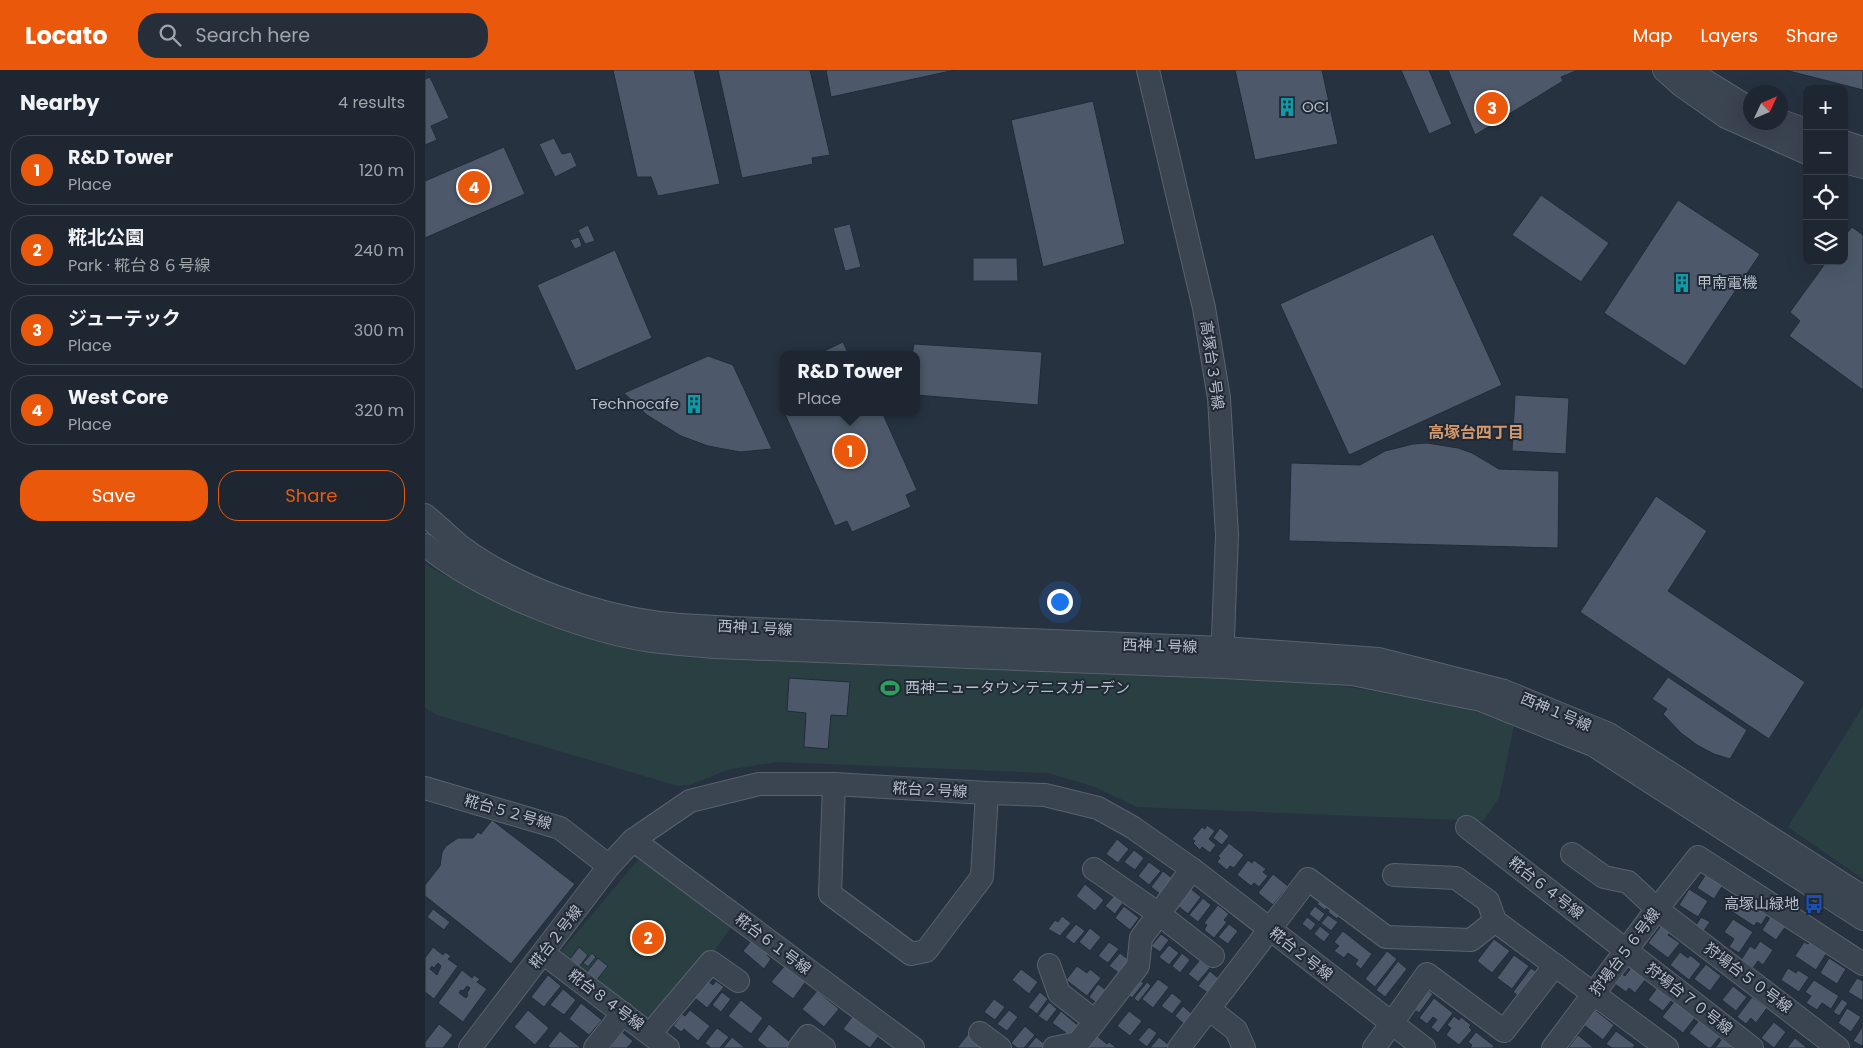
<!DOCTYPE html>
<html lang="en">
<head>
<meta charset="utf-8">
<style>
  :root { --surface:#1d2631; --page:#252e39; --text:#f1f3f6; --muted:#a0a5ab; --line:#3b434d; --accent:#ea580c }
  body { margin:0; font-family:Poppins,"Noto Sans JP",sans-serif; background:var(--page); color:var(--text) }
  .controls { position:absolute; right:15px; top:15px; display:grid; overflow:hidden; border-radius:10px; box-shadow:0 5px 20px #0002 }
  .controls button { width:45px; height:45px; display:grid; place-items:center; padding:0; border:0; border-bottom:1px solid var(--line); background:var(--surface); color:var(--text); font:25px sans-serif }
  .compass { position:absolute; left:1318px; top:15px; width:45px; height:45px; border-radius:50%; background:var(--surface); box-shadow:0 5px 20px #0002; rotate:46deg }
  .you { position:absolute; left:634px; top:531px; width:18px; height:18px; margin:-12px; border:4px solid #fff; border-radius:50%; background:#1a73e8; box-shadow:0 0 0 8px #1a73e833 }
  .badge { display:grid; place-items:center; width:32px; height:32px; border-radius:50%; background:var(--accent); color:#fff; font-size:16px; font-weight:700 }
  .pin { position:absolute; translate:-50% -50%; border:2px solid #fff; box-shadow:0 1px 5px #0006 }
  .popup { position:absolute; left:355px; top:281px; width:140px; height:65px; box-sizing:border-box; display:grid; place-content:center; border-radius:10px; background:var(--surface); filter:drop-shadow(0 1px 4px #0005); font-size:16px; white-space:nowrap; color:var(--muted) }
  .popup b { font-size:19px; color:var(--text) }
  .popup::after { content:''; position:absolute; left:50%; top:100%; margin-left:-10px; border:10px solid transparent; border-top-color:var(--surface) }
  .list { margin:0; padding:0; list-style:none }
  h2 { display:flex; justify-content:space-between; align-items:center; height:65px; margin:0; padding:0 20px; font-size:21px }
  h2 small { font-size:16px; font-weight:400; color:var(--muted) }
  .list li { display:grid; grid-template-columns:32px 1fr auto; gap:15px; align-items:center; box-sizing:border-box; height:70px; margin:0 10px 10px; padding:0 10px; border:1px solid var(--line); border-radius:20px }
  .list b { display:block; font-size:19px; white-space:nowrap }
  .list p { margin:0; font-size:16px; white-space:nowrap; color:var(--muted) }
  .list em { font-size:16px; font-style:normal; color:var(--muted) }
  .actions { display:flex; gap:10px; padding:15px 20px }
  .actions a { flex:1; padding:11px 0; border:1px solid var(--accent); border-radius:20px; text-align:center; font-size:18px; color:var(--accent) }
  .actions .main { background:var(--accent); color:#fff }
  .icon { flex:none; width:28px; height:28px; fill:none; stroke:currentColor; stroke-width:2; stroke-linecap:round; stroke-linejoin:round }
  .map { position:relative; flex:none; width:1438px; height:978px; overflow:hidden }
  header { display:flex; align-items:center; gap:30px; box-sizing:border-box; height:70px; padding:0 25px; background:var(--accent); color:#fff }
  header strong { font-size:24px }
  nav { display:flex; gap:28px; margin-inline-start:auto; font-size:18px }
  .search { width:350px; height:45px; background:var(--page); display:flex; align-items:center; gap:12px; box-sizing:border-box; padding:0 18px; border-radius:20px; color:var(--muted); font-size:19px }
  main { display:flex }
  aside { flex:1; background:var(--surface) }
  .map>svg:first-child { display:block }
  .green { fill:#293f42 }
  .building { fill:#4d596a; stroke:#222b38; fill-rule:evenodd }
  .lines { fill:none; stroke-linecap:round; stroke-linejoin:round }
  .minor-casing { stroke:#59626e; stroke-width:24 }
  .minor { stroke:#3b4451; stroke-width:22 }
  .labels { text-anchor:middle; stroke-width:4; stroke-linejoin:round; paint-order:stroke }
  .poi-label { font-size:15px; fill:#b8bfcb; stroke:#202936; text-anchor:start }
  .street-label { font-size:15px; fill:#b8bfcb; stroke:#202936 }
  .neighbourhood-label { font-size:16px; font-weight:bold; fill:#d4986a; stroke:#202936 }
</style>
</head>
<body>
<header>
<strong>Locato</strong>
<div class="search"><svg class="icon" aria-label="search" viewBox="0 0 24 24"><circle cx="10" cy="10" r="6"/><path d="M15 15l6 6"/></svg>Search here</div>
<nav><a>Map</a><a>Layers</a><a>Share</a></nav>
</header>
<main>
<aside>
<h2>Nearby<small>4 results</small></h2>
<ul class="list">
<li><span class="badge">1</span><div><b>R&amp;D Tower</b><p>Place</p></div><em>120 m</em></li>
<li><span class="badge">2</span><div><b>糀北公園</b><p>Park · 糀台８６号線</p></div><em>240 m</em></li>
<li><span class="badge">3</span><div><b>ジューテック</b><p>Place</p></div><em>300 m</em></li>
<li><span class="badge">4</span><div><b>West Core</b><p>Place</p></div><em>320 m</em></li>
</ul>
<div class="actions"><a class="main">Save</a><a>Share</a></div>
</aside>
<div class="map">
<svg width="1438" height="978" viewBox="0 0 1438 978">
  <rect width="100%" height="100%" fill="#273241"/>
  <!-- green -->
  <g class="green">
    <path d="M0 493 8 499 63 528 130 556 191 576 267 588 894 613 965 623 1034 636 1089 655 1074 728 1058 751 712 737 670 717 623 703 352 692 302 700 265 715 253 716 12 645 0 638Z"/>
    <path d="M1438 633V809L1363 757 1437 638Z"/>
    <path d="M218 784 310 851 284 889 227 957 133 885Z"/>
  </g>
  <!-- building -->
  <g class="building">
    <path d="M188 0H269L295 114 233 126 226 107H212Z"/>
    <path d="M293 0H385L405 85 387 88 388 94 317 108Z"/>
    <path d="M401 0H530L406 27Z"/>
    <path d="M810 0H897L913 74 830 90Z"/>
    <path d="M976 0H1004L1027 54 1004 64Z"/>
    <path d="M1023 0H1153L1136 7 1138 11 1050 65Z"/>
    <path d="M1360 0H1438V20Z"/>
    <path d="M5 7 24 48 6 56 12 70 0 75V9Z"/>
    <path d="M668 31 700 174 618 197 586 50Z"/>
    <path d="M129 68 137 84 146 82 152 96 130 107 114 74Z"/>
    <path d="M79 77 100 124 0 168V111Z"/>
    <path d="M1116 125 1184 173 1156 212 1087 165Z"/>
    <path d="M1253 130 1335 184 1260 296 1179 243Z"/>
    <path d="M425 154 436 197 420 201 408 158Z"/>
    <path d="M163 155 170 171 160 174 153 160Z"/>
    <path d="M1427 157 1438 165V320L1364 266 1375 251 1365 242 1402 191H1419V167Z"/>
    <path d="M1008 164 1077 315 924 385 855 234Z"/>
    <path d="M154 167 157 176 150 179 145 170Z"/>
    <path d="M190 180 227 268 151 301 112 215Z"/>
    <path d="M548 188H592L593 211H548Z"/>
    <path d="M418 272 424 285H398L397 282Z"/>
    <path d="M489 274 617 282 613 335 491 325V285H487Z"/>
    <path d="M283 286 308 295 347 379 315 382 283 376 256 366 222 345 199 323Z"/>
    <path d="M1090 325 1144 328 1141 384 1087 381Z"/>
    <path d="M359 342H457L492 420 481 425 486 437 427 462 422 451 410 456Z"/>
    <path d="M1002 373 1033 378 1047 383 1074 399 1134 401 1133 478 864 471 866 393 935 395 960 381 988 374Z"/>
    <path d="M1231 426 1282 461 1243 521 1380 612 1344 669 1155 542Z"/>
    <path d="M1243 607 1322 660 1305 689 1289 684 1272 675 1256 663 1238 644 1242 639 1227 629Z"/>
    <path d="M364 608 425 612 422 646 406 645 403 679 379 677 381 643 362 641Z"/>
    <path d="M67 750 150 814 86 894 0 826V815L15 796 17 782 21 776 33 768H48L53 762 56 764Z"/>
    <path d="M782 755 790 761 784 769 791 775 785 783 777 777 775 780 768 773 770 771 767 769 777 757 780 759Z"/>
    <path d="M795 758 804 766 797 775 788 768Z"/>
    <path d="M692 769 704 779 693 793 681 784Z"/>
    <path d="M804 773 819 785 809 798 805 796 802 800 792 792 795 788 793 786Z"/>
    <path d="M709 780 719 788 710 800 699 792Z"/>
    <path d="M823 790 827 793 829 790 841 799 838 802 843 806 834 817 829 813 826 816 812 805Z"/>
    <path d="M724 792 736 801 724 815 713 806Z"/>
    <path d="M738 801 748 809 735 824 726 817Z"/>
    <path d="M848 804 863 816 848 835 833 823Z"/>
    <path d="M1281 804 1298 815 1289 829 1272 818Z"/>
    <path d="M660 814 679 830 670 841 651 826Z"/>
    <path d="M766 819 776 827 763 844 753 836Z"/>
    <path d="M1264 819 1283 831 1273 847 1254 835Z"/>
    <path d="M1318 823 1345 841 1336 855 1332 852 1329 856 1306 841Z"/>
    <path d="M689 826 698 833 690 844 680 836Z"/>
    <path d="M898 827 906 833 900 840 892 834Z"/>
    <path d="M778 828 786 835 773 852 764 845Z"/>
    <path d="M909 834 918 841 912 849 903 842Z"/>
    <path d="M793 835 804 844 799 850 802 852 789 868 779 860 782 855 779 853Z"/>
    <path d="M699 836 714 848 705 860 690 848Z"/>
    <path d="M890 836 900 844 894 852 884 844Z"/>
    <path d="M8 839 25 852 19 860 2 847Z"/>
    <path d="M903 845 913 852 906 861 896 853Z"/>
    <path d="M637 846 646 853 635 866 623 859 630 850 633 852Z"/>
    <path d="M1346 846 1361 856 1351 870 1337 860Z"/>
    <path d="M882 847 891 854 886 861 877 854Z"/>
    <path d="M1276 847 1285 852 1278 862 1270 857Z"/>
    <path d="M1308 849 1328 862 1314 883 1304 877 1309 869 1299 862Z"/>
    <path d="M1238 853 1247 860 1243 865 1255 873 1243 888 1223 873Z"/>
    <path d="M651 854 660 861 649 874 640 867Z"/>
    <path d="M804 854 813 861 803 874 793 867Z"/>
    <path d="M895 856 905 864 899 872 889 864Z"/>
    <path d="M665 858 676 867 665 881 654 872Z"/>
    <path d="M918 861 947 884 936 899 930 894 933 890 923 883 919 888 909 881 914 876 909 872Z"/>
    <path d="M736 864 744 870 735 882 726 876Z"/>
    <path d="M330 866 346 880 342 885 346 889 339 899 318 881Z"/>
    <path d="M1069 869 1085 881 1067 903 1052 891Z"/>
    <path d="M1386 870 1403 881 1391 900 1370 886 1379 872 1383 874Z"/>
    <path d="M1335 871 1348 880 1338 895 1333 891 1328 898 1316 890 1325 876 1330 879Z"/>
    <path d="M684 872 694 879 683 893 673 886Z"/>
    <path d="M744 875 754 883 744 895 734 887Z"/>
    <path d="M8 877 18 885 20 882 26 886 23 889 33 896 9 929 0 922V888ZM13 893 16 896 12 905 5 899 7 896 9 898Z"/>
    <path d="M154 877 163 885 154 897 145 889Z"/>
    <path d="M962 881 972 889 950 917 940 909Z"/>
    <path d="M1255 882 1263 888 1265 885 1276 894 1264 910 1245 895Z"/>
    <path d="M167 883 171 887 163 897 158 893Z"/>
    <path d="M695 883 704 890 694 903 684 896Z"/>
    <path d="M757 883 765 890 755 903 747 896Z"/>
    <path d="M1089 885 1104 896 1087 919 1072 908Z"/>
    <path d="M173 888 183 896 171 911 161 903Z"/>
    <path d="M1404 888 1421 899 1412 914 1395 903Z"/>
    <path d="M775 890 785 898 773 912 763 904Z"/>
    <path d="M973 891 982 899 960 927 951 920Z"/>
    <path d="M361 894 382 910 368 929 346 912Z"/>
    <path d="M1281 894 1296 906 1285 921 1269 909Z"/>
    <path d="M652 896 662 903 665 899 676 908 662 926 641 910Z"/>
    <path d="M1106 898 1114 904 1096 928 1088 922Z"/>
    <path d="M1206 898 1221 909 1210 923 1204 918 1201 922 1190 914 1197 904 1200 906Z"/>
    <path d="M1363 898 1371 903 1373 900 1384 907 1374 922 1356 910Z"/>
    <path d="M596 899 613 912 604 924 587 910Z"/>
    <path d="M37 900 47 908 49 905 55 909 52 912 62 919 38 952 13 933ZM42 916 45 918 42 923 43 925 41 928 34 923 36 920 38 921Z"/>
    <path d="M785 901 794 909 783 923 773 916Z"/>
    <path d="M123 905 136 916 119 937 106 927Z"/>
    <path d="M1432 908 1438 911V931L1423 922Z"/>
    <path d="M733 909 744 917 728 938 717 929Z"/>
    <path d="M714 910 719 913 707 928 703 924Z"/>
    <path d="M1389 910 1414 926 1406 939 1397 933 1392 940 1381 933 1386 926 1380 922Z"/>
    <path d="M283 911 288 915 291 911 299 917 282 938 270 928Z"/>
    <path d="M722 912 726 916 713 932 709 928Z"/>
    <path d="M673 914 685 923 675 936 664 927Z"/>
    <path d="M1308 916 1322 927 1311 941 1297 930Z"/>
    <path d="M1000 918 1008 924 994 943 986 937Z"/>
    <path d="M1232 918 1247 930 1238 941 1223 930Z"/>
    <path d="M138 919 151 930 139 945 125 935Z"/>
    <path d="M392 921 414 939 399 957 377 939Z"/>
    <path d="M297 922 306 929 296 942 287 935Z"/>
    <path d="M615 922 623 929 612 944 603 937Z"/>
    <path d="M747 923 757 931 747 944 736 936Z"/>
    <path d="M1327 927 1342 938 1331 953 1326 948 1321 954 1312 947Z"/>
    <path d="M1009 928 1028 943 1013 963 1006 957 1012 950 1008 947 1002 954 994 948Z"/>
    <path d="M1252 928 1273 944 1258 963 1237 947Z"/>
    <path d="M569 929 580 937 570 950 559 942Z"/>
    <path d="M1417 929 1423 933 1414 946 1408 942Z"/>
    <path d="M316 930 338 948 326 964 303 946Z"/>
    <path d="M624 932 632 939 622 952 613 946Z"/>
    <path d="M156 933 177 950 164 965 144 949Z"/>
    <path d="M758 936 767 944 759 954 750 946Z"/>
    <path d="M1422 938 1436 947 1426 962 1413 953Z"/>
    <path d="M103 940 124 958 110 975 89 957Z"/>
    <path d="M265 940 285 956 273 971 259 959 256 962 248 956 257 944 260 946Z"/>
    <path d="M584 940 593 947 582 961 572 954Z"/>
    <path d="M1170 940 1189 955 1178 970 1159 955Z"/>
    <path d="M636 941 656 958 648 968 627 953Z"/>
    <path d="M704 941 717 951 705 966 692 956Z"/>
    <path d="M430 943 456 963 445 978 418 959Z"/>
    <path d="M1029 946 1034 950 1036 947 1046 955 1044 957 1047 960 1034 975 1021 965 1026 958 1022 955Z"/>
    <path d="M1276 948 1297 964 1286 978H1283L1264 963Z"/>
    <path d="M1349 952 1361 962 1349 978 1336 968Z"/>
    <path d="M14 954 28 965 18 978H0V972Z"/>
    <path d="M344 954 366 973 362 978H342L332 970Z"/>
    <path d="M600 956 610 965 599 978H592L586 973Z"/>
    <path d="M1438 956V974L1437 976 1428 971Z"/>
    <path d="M724 957 732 963 722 977 713 970Z"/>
    <path d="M292 958 304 967 295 978H286L280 973Z"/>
    <path d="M135 961 156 978H125L123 976Z"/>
    <path d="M1191 961 1210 975 1208 978H1187L1181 974Z"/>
    <path d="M197 962 208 971 202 978H185Z"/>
    <path d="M1051 962 1069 976 1068 978H1045L1047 975 1043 972Z"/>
    <path d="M544 963 563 978H532Z"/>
    <path d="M671 965 682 974 684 972 692 978H661Z"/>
    <path d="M1153 965 1169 978H1143Z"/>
    <path d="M1300 965 1317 978H1290Z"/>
    <path d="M307 967 319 977V978H298Z"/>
    <path d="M611 967 621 975 619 978H602Z"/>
    <path d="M734 967 744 975 741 978H725Z"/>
    <path d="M1370 968 1381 977 1383 978H1362Z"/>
  </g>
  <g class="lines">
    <!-- minor casing -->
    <g class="minor-casing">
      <g id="minor">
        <path d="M723 0 779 238 794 328 802 465 797 593"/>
        <path d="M1239 0 1257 16 1301 47 1382 83"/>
        <path d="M1263 0 1326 39"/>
        <path d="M1356 51 1382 60"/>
        <path d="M1419 72 1438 78"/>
        <path d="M1419 92 1438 97"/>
        <path d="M0 445C11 454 22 465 34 475 88 516 167 544 234 553 258 556 283 556 307 558L798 578 953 589 1079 621 1184 664 1438 827"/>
        <path d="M0 475C55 520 155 560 226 571 247 574 269 575 290 577L797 597 927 604 1056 630 1168 675 1438 849"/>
        <path d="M409 714 405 824 486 884 501 881 557 807 562 723"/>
        <path d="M0 718 135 758 184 796"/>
        <path d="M1042 757 1327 978"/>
        <path d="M208 770 488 978"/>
        <path d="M1147 784 1179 807 1203 812 1232 839 1413 978"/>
        <path d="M669 799 734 844 788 886"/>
        <path d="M969 805 1031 808 1063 831 1070 851"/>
        <path d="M118 883 243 978"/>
        <path d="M624 895 634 923 670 951"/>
        <path d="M784 939 811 960 819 978"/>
        <path d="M555 963 575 978"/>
        <path d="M225 964 286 892 313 911"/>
        <path d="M45 978 184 796 208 770 265 731 334 714H409L562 723 620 725 673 738 707 757 767 799 999 978"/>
        <path d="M170 978 198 943"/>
        <path d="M374 978 383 966 399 978"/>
        <path d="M629 978 653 973 713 896 716 868 767 799"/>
        <path d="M754 978 883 809 961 867 1046 870 1070 851 1242 978"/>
        <path d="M949 978 1002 904 1079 961 1130 895"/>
        <path d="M1128 978 1232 839 1273 787 1438 894"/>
      </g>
    </g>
    <!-- minor -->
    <use href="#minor" class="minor"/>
  </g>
  <!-- icons -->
  <defs>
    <g id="building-bare" transform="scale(1.5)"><path d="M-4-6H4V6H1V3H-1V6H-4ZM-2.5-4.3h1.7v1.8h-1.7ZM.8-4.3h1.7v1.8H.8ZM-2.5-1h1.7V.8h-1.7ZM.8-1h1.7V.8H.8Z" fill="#0f9aa8" stroke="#202936" stroke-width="2.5" paint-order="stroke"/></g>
    <g id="stadium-bare" transform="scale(1.5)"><path d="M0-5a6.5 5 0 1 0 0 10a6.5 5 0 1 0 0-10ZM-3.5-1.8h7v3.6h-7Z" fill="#2e9e5b" stroke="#202936" stroke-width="2.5" paint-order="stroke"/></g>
    <g id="bus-bare" transform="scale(1.5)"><path d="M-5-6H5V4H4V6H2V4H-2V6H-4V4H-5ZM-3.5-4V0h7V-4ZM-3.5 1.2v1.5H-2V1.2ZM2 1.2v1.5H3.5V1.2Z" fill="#1a4fb4" stroke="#202936" stroke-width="2.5" paint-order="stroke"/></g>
  </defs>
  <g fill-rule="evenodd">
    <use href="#building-bare" x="862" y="37"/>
    <use href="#building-bare" x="1257" y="213"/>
    <use href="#building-bare" x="269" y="334"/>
    <use href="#stadium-bare" x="465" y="618"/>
    <use href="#bus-bare" x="1389" y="834"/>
  </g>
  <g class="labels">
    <!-- poi labels -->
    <g class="poi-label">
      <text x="877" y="42">OCI</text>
      <text x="1272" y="218">甲南電機</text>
      <text x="254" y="339" text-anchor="end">Technocafe</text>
      <text x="480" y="623">西神ニュータウンテニスガーデン</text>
      <text x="1374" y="839" text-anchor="end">高塚山緑地</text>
    </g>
    <!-- street labels -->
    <g class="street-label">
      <text transform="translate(787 295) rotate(82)" y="5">高塚台３号線</text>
      <text transform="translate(330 558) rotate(3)" y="5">西神１号線</text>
      <text transform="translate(735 576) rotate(2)" y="5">西神１号線</text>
      <text transform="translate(1131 642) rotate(23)" y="5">西神１号線</text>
      <text transform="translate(505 720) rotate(3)" y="5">糀台２号線</text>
      <text transform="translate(83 742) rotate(16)" y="5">糀台５２号線</text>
      <text transform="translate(1121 818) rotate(38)" y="5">糀台６４号線</text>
      <text transform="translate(131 867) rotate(-52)" y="5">糀台２号線</text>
      <text transform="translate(348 874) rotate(37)" y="5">糀台６１号線</text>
      <text transform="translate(1200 882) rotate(-53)" y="5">狩場台５６号線</text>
      <text transform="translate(876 884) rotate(38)" y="5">糀台２号線</text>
      <text transform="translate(1323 908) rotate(37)" y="5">狩場台５０号線</text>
      <text transform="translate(1264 929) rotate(38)" y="5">狩場台７０号線</text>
      <text transform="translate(181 930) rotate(37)" y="5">糀台８４号線</text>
    </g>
    <!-- neighbourhood labels -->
    <g class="neighbourhood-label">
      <text x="1051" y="368">高塚台四丁目</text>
    </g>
  </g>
</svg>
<div class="controls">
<button>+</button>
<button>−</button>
<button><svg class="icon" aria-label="locate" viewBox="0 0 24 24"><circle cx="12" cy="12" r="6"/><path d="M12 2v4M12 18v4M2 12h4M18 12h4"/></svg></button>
<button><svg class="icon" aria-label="layers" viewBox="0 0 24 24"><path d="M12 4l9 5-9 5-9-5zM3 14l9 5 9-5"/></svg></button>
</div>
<svg class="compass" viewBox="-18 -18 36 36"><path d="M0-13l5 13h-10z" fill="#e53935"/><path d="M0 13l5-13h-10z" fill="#a0a5ab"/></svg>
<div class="you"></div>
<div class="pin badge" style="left:425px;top:381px">1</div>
<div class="popup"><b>R&amp;D Tower</b>Place</div>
<div class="pin badge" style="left:223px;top:868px">2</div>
<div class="pin badge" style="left:1067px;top:38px">3</div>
<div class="pin badge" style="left:49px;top:117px">4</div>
</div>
</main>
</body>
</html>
